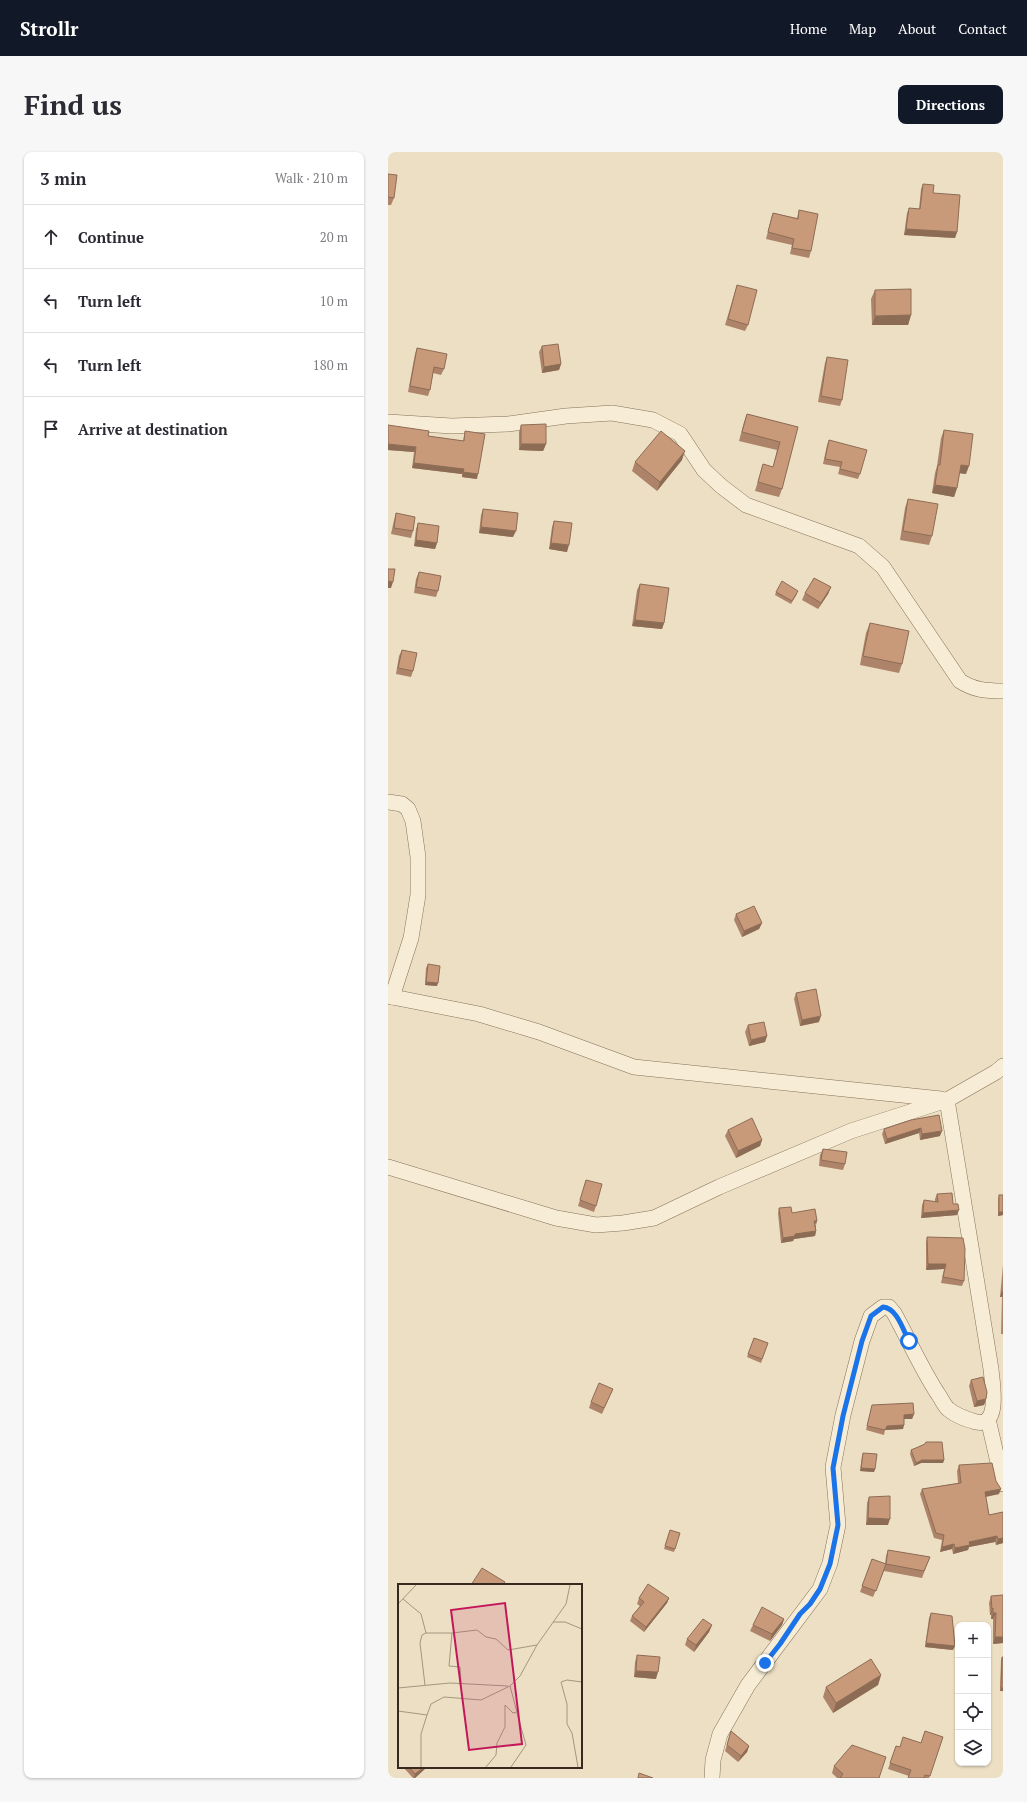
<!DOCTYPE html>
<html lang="en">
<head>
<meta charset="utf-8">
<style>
  :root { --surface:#fff; --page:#f7f7f7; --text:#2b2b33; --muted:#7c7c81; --line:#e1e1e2; --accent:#111827 }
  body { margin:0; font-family:"PT Serif",serif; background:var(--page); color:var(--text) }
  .controls { position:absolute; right:12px; bottom:12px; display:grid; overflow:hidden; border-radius:8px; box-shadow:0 1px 3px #0004 }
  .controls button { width:36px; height:36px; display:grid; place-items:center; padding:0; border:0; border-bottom:1px solid var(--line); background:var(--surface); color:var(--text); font:20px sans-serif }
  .stop { position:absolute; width:12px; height:12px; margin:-9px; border:3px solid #1a73e8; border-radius:50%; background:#fff }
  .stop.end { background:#1a73e8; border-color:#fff; box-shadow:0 1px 4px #0008 }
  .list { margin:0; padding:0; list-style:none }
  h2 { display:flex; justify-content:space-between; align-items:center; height:52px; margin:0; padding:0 16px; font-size:17px }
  h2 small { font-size:13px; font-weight:400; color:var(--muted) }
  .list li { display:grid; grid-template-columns:26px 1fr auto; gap:12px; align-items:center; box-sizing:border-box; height:64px; padding:0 16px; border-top:1px solid var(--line) }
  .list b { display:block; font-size:15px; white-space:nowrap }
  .list em { font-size:13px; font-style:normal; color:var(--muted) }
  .icon { flex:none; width:22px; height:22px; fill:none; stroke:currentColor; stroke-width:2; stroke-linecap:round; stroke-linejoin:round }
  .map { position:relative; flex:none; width:615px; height:1626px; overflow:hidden; border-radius:8px }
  header { display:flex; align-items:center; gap:24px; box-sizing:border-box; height:56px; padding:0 20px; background:var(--accent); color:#fff }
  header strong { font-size:19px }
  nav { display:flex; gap:22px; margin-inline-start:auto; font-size:14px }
  .intro { display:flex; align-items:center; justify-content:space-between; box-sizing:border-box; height:96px; padding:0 24px }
  h1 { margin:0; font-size:28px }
  .button { padding:10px 18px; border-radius:8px; background:var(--accent); color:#fff; font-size:14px; font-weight:700 }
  main { display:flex; gap:24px; padding:0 24px }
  aside { flex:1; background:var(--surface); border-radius:8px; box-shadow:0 1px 3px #0004 }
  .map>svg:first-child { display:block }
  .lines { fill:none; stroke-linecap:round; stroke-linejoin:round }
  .minor-casing { stroke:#85715a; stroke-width:16 }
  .minor { stroke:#f7edd6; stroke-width:15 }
  .wall { fill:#ad8469 }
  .shaded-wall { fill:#8d6c55 }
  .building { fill:#c99a7a; stroke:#8d6c55 }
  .route { stroke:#1a73e8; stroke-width:5 }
  .inset-road { fill:none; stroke:#a39681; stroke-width:1 }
  .view { fill:#c2185b; fill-opacity:0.15; stroke:#c2185b; stroke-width:2 }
  .inset-edge { fill:none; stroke:#36291e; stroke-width:2 }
</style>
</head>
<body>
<header>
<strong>Strollr</strong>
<nav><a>Home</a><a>Map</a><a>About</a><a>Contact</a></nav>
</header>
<div class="intro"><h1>Find us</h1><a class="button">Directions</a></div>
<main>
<aside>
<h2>3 min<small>Walk · 210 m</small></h2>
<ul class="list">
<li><svg class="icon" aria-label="ahead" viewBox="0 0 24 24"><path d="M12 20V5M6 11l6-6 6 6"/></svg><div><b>Continue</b></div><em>20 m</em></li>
<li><svg class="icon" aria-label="left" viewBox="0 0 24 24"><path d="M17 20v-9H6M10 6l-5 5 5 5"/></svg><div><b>Turn left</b></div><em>10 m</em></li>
<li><svg class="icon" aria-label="left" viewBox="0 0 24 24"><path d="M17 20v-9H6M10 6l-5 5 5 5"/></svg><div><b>Turn left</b></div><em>180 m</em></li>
<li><svg class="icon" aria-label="arrive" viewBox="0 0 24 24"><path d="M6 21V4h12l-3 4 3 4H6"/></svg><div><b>Arrive at destination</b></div></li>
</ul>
</aside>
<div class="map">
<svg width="615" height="1626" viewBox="0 0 615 1626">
  <rect width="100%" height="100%" fill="#ecdfc3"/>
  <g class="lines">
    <!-- minor casing -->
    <g class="minor-casing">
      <g id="minor">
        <path d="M0 270 64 274 120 272 178 264 224 261 265 268 292 282 316 318 333 334 358 353 471 394 495 415 572 529C586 538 598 539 615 539"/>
        <path d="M0 650 14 652 20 657 25 669 30 705V743L23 786 4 845"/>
        <path d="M0 844 91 862 151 880 246 915 553 947"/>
        <path d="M0 1015 168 1066 208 1073 235 1071 266 1066 331 1035 463 979 559 948"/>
        <path d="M600 1267 615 1332"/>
        <path d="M324 1626 325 1608 332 1582 360 1533 432 1437 442 1411 450 1373 445 1315 455 1263 474 1189 483 1164 495 1155H501L506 1161C521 1188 533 1216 550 1242 553 1246 556 1253 560 1257 568 1264 578 1267 588 1270 613 1276 604 1230 603 1217L559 948 608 920 615 914"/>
      </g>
    </g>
    <!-- minor -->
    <use href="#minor" class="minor"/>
  </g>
  <!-- wall -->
  <g class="wall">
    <path d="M0 22 6 46 3 53H0Z"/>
    <path d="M535 32 569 80 567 86 516 83 519 61 521 56 531 57 533 37Z"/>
    <path d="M411 58 423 99 421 106 402 102 404 93 378 87 383 67 385 61 409 66Z"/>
    <path d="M349 133 360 173 357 179 337 173Z"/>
    <path d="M487 138 523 163 520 173H484L483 147Z"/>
    <path d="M154 194 173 212 171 218 154 221 151 200Z"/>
    <path d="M29 196 56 217 53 223 45 221 42 238 40 244 20 240 27 202Z"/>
    <path d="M439 205 454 248 452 254 430 250 437 211Z"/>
    <path d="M359 262 410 275 394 337 391 345 367 339 375 312 385 315 389 298 351 289 356 270Z"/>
    <path d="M133 273 158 292 155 299 131 298V280Z"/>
    <path d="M556 278 578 322 571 321 569 336 566 345 544 341 547 321 549 314 553 286Z"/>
    <path d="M77 279 89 327 74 325V322L24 316 26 300 0 298 40 284 75 289Z"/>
    <path d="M441 288 472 322 470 327 450 322 452 315 435 312 439 293Z"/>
    <path d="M294 308 269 339 244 319 247 310Z"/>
    <path d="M520 347 544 384 541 393 512 388 517 356Z"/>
    <path d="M95 357 125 385 91 381 93 363Z"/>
    <path d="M8 361 25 379 23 386 3 382 6 368Z"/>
    <path d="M166 369 179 400 161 397 164 375Z"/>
    <path d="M30 371 49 391 47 397 26 394 28 377Z"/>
    <path d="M31 420 50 439 48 445 26 441 28 427Z"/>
    <path d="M252 432 276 471 274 477 244 474 249 438Z"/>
    <path d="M443 435 440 442 430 457 414 448 417 441Z"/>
    <path d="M388 440 409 442 403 452 387 443Z"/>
    <path d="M482 471 514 512 511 521 472 513 478 481Z"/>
    <path d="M14 498 25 519 23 525 8 522 11 504Z"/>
    <path d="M348 762 374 771 371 777 354 785 346 768Z"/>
    <path d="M40 812 49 834 37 833 38 816Z"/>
    <path d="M408 841 431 870 412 874 406 847Z"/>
    <path d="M360 873 379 884 377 890 361 894 357 880Z"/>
    <path d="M551 963 552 984 532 988 531 981 497 992 494 982 496 977Z"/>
    <path d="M340 978 374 988 372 994 348 1006 337 984Z"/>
    <path d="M435 997 457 1012 455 1018 431 1014 432 1003Z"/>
    <path d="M198 1028 208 1054 206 1060 190 1054Z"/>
    <path d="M549 1042 565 1052 569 1063 533 1066 534 1053 536 1048 547 1050V1047Z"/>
    <path d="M611 1043H615V1063L610 1064V1047Z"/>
    <path d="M391 1056 404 1061 428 1073V1079L427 1084 406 1087 405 1089 393 1091 390 1061Z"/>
    <path d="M539 1085 576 1129 574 1134 553 1131 556 1117 538 1118V1090Z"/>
    <path d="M615 1113V1182H613L614 1145H612Z"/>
    <path d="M366 1186 380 1191 373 1211 359 1205Z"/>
    <path d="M583 1228 598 1247 596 1253 586 1255 581 1234Z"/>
    <path d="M225 1237 214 1262 201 1256 203 1250Z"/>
    <path d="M484 1253 526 1262 524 1267H516L515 1277 497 1278 496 1283 478 1278Z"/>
    <path d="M538 1290 556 1308 555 1311H533L526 1314 522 1302 523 1298 537 1293Z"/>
    <path d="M475 1301 487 1317 486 1320 472 1319 474 1304Z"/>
    <path d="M571 1313 611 1342 598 1345 601 1363 615 1360V1391L608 1393 607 1390 581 1395 580 1398 565 1402 564 1397 552 1400 554 1388 546 1386 532 1342 534 1337 570 1331 569 1319Z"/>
    <path d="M481 1345 500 1373H478L479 1351Z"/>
    <path d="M282 1378 287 1397 286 1400 276 1397Z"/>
    <path d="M500 1398 542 1405 534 1426 496 1419 485 1445 472 1440 484 1407 497 1412 498 1404Z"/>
    <path d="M603 1444 615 1491 605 1492V1467H603V1463H602L601 1451Z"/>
    <path d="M251 1446H281L279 1451 256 1480 242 1469 244 1464 252 1454 249 1452Z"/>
    <path d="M543 1461 565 1498 537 1495 541 1466Z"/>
    <path d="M396 1467 394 1473 382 1489 362 1479 365 1473Z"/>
    <path d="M324 1473 321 1480 306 1500 297 1493 299 1487Z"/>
    <path d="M249 1503 268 1527 246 1525 247 1510Z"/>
    <path d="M614 1505H615V1539H612L613 1508Z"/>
    <path d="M493 1523 490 1533 445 1561 435 1545 438 1535Z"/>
    <path d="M343 1579 361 1594 359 1600 350 1610 337 1599Z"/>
    <path d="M537 1579 555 1585 541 1626H520L521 1624 500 1617 508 1594 511 1595 533 1591Z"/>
    <path d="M446 1614 491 1626H449L444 1621Z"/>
    <path d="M15 1615H39L27 1626H25Z"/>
  </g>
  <!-- shaded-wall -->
  <g class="shaded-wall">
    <path d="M518 77 569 80 567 86 516 83Z"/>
    <path d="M523 163 520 173H484L487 164Z"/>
    <path d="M173 212 171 218 154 221 156 215Z"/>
    <path d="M0 292 28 295 26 300 0 298Z"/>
    <path d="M133 292H158L155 299 131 298Z"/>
    <path d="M297 299 294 308 269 339 272 330Z"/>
    <path d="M26 311 76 317 74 322 24 316Z"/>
    <path d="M573 313 581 314 578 322 570 321Z"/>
    <path d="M75 320 90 322 89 327 74 325Z"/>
    <path d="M547 333 569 336 566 345 544 341Z"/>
    <path d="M93 375 128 379 125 385 91 381Z"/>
    <path d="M28 388 49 391 47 397 26 394Z"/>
    <path d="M163 391 181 393 179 400 161 397Z"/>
    <path d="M0 429 5 430 3 436H0Z"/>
    <path d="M443 435 440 442 430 457 433 451Z"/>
    <path d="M247 468 276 471 274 477 244 474Z"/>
    <path d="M374 771 371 777 354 785 356 779Z"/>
    <path d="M38 830 50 831 49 834 37 833Z"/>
    <path d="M433 864 431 870 412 874 414 868Z"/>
    <path d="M379 884 377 890 361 894 363 888Z"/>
    <path d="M533 976 531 981 497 992 499 987Z"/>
    <path d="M554 979 552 984 532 988 534 982Z"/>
    <path d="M374 988 372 994 348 1006 350 999Z"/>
    <path d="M571 1058 569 1063 533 1066 535 1061Z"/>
    <path d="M611 1060H615V1063L610 1064Z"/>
    <path d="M426 1069H429L428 1073Z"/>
    <path d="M428 1079 427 1084 406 1087 405 1089 393 1091 395 1086 407 1082Z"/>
    <path d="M540 1112H558L556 1117 538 1118Z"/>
    <path d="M614 1139H615V1143L614 1145H612Z"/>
    <path d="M598 1247 596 1253 586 1255 589 1249Z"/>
    <path d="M526 1262 524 1267H514L516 1263Z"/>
    <path d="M516 1273 515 1277 497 1278 499 1274Z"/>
    <path d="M534 1308H556L555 1311H533L526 1314 528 1311Z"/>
    <path d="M473 1316 487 1317 486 1320 472 1319Z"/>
    <path d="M613 1337 611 1342 595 1345 597 1340Z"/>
    <path d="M480 1366 502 1367 500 1373H478Z"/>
    <path d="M609 1384 607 1390 581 1395 580 1398 565 1402 567 1396 581 1390Z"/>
    <path d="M615 1386V1391L608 1393 610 1387Z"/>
    <path d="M566 1392 564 1397 552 1400 554 1395Z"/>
    <path d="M281 1446 279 1451 256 1480 258 1475Z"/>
    <path d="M605 1456 603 1463H602L604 1457Z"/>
    <path d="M605 1461H608L605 1467H603Z"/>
    <path d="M396 1467 394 1473 382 1489 384 1482Z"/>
    <path d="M324 1473 321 1480 306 1500 308 1493Z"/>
    <path d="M607 1485H615V1491L605 1492Z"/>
    <path d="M538 1491 567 1494 565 1498 537 1495Z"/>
    <path d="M248 1519 270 1520 268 1527 246 1525Z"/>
    <path d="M493 1523 490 1533 445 1561 448 1551Z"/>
    <path d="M613 1536H615V1539H612Z"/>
    <path d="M361 1594 359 1600 350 1610 353 1604Z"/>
    <path d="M36 1615H39L27 1626H26L27 1622Z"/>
  </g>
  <!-- building -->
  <g class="building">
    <path d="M0 22 9 23 6 46 0 45Z"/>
    <path d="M535 32 546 33 545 41 572 43 569 80 518 77 521 56 532 57Z"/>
    <path d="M411 58 430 62 423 99 404 96 406 87 380 80 385 61 410 67Z"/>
    <path d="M349 133 369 138 360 173 340 167Z"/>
    <path d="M523 137V163L487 164V138Z"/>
    <path d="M170 192 173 212 156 215 154 194Z"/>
    <path d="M29 196 59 202 56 217 46 215 42 238 22 234Z"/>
    <path d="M439 205 460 208 454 248 433 244Z"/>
    <path d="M359 262 410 275 394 337 370 330 375 312 385 315 392 290 354 280Z"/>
    <path d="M158 272V292H133V273Z"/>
    <path d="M0 273 41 279 40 284 76 289 77 279 97 282 90 322 75 320 76 317 26 311 28 295 0 292Z"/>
    <path d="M556 278 585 282 581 314 573 313 569 336 547 333 550 313H552Z"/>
    <path d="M273 279 297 299 272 330 247 310Z"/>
    <path d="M441 288 479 298 472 322 452 317 454 310 437 307Z"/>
    <path d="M520 347 550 352 544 384 515 379Z"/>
    <path d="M95 357 130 361 128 379 93 375Z"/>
    <path d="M8 361 27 365 25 379 6 376Z"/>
    <path d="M166 369 184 371 181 393 163 391Z"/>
    <path d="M30 371 51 374 49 391 28 388Z"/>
    <path d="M0 417H7L5 430 0 429Z"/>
    <path d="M31 420 53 424 50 439 28 435Z"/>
    <path d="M426 426 443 435 433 451 417 441Z"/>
    <path d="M394 429 410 439 404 449 388 440Z"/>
    <path d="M252 432 281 436 276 471 247 468Z"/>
    <path d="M482 471 521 479 514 512 475 504Z"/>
    <path d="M14 498 29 501 25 519 10 516Z"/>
    <path d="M366 754 374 771 356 779 348 762Z"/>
    <path d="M40 812 52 814 50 831 38 830Z"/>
    <path d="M428 837 433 864 414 868 408 841Z"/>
    <path d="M376 870 379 884 363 888 360 873Z"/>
    <path d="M551 963 554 979 534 982 533 976 499 987 496 977 523 968Z"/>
    <path d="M364 966 374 988 350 999 340 978Z"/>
    <path d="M435 997 459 1000 457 1012 433 1008Z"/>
    <path d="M198 1028 214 1032 208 1054 192 1048Z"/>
    <path d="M564 1041 565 1052H570L571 1058 535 1061 536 1048 550 1050 549 1042Z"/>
    <rect x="611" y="1043" width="4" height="17"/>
    <path d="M403 1055 404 1061 427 1057 429 1069H426L428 1079 407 1082V1084L395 1086 391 1056Z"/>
    <path d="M539 1085 575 1086 577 1097 576 1129 555 1125 558 1112H540Z"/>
    <path d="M366 1186 380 1191 374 1207 360 1202Z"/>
    <path d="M595 1225 599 1240 598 1247 589 1249 583 1228Z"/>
    <path d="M211 1231 225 1237 216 1256 203 1250Z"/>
    <path d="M525 1251 526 1262 516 1263V1273L499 1274 497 1278 479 1274 484 1253Z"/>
    <path d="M538 1290H554L556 1308H534L528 1311 523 1298 537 1292Z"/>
    <path d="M475 1301 489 1302 487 1317 473 1316Z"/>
    <path d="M604 1311 608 1329 613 1337 597 1340 601 1363 615 1360V1386L610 1387 609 1384 581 1390 582 1393 567 1396 566 1392 554 1395 556 1383 548 1381 534 1337 573 1331 571 1313Z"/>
    <path d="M502 1344V1367L480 1366 481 1345Z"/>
    <path d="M282 1378 292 1381 287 1397 277 1394Z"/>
    <path d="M500 1398 542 1405 536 1419 498 1412Z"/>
    <path d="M484 1407 498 1412 488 1439 474 1434Z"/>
    <path d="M94 1416 117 1430 115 1433H83Z"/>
    <path d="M260 1432 281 1446 258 1475 244 1464 256 1450 251 1446Z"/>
    <path d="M615 1443V1485H607L608 1461H605V1456L604 1457 603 1444Z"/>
    <path d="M374 1455 396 1467 384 1482 365 1473Z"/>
    <path d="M543 1461 564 1464 567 1494 538 1491Z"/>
    <path d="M315 1467 324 1473 308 1493 299 1487Z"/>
    <path d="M249 1503 272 1505 270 1520 248 1519Z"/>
    <path d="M614 1505H615V1536H613Z"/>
    <path d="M483 1507 493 1523 448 1551 438 1535Z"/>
    <path d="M343 1579 361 1594 353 1604 339 1593Z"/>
    <path d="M537 1579 555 1585 542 1624 537 1623 536 1626H520L523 1618 502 1611 508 1594 512 1595 515 1585 533 1591Z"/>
    <path d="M464 1593 498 1605 491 1626H452L455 1622 446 1614Z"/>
    <path d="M21 1615H36L27 1622Z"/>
    <path d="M251 1621 265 1626H250Z"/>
  </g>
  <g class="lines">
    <!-- route -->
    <path class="route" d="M377 1511 392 1492 412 1462 422 1452 432 1437 442 1412 450 1373 445 1316 455 1264 474 1189 483 1164 495 1155C509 1156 515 1178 521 1189"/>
  </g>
  <!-- overview -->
  <g transform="translate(10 1432)">
    <rect width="184" height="184" fill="#ecdfc3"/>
    <path class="inset-road" d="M5 15 23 30 28 49H54M0 20 18 1M155 38H167L184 45M139 61 168 20 172 1M63 99 62 83 51 82 54 49 79 46 88 53 98 55 110 66 139 61 122 92 112 102 119 128 115 129 107 121V143L99 159 98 171 88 183M27 101 22 59 24 51 28 49M0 104 52 99 110 102M0 127 29 131 33 120 46 113 83 116 112 102M23 183V150L29 131M113 183 128 161 119 129M180 183 174 149 169 140V120L163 98 169 96 184 98"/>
    <path class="view" d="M107 19 124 160 71 166 53 26Z"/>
    <rect width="184" height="184" class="inset-edge"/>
  </g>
</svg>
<div class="controls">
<button>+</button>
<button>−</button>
<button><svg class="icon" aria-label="locate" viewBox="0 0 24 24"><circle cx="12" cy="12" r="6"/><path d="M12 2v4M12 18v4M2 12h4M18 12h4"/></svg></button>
<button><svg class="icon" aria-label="layers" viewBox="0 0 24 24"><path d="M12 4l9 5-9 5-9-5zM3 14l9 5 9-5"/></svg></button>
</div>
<div class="stop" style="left:521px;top:1189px"></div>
<div class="stop end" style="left:377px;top:1511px"></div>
</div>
</main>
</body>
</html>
